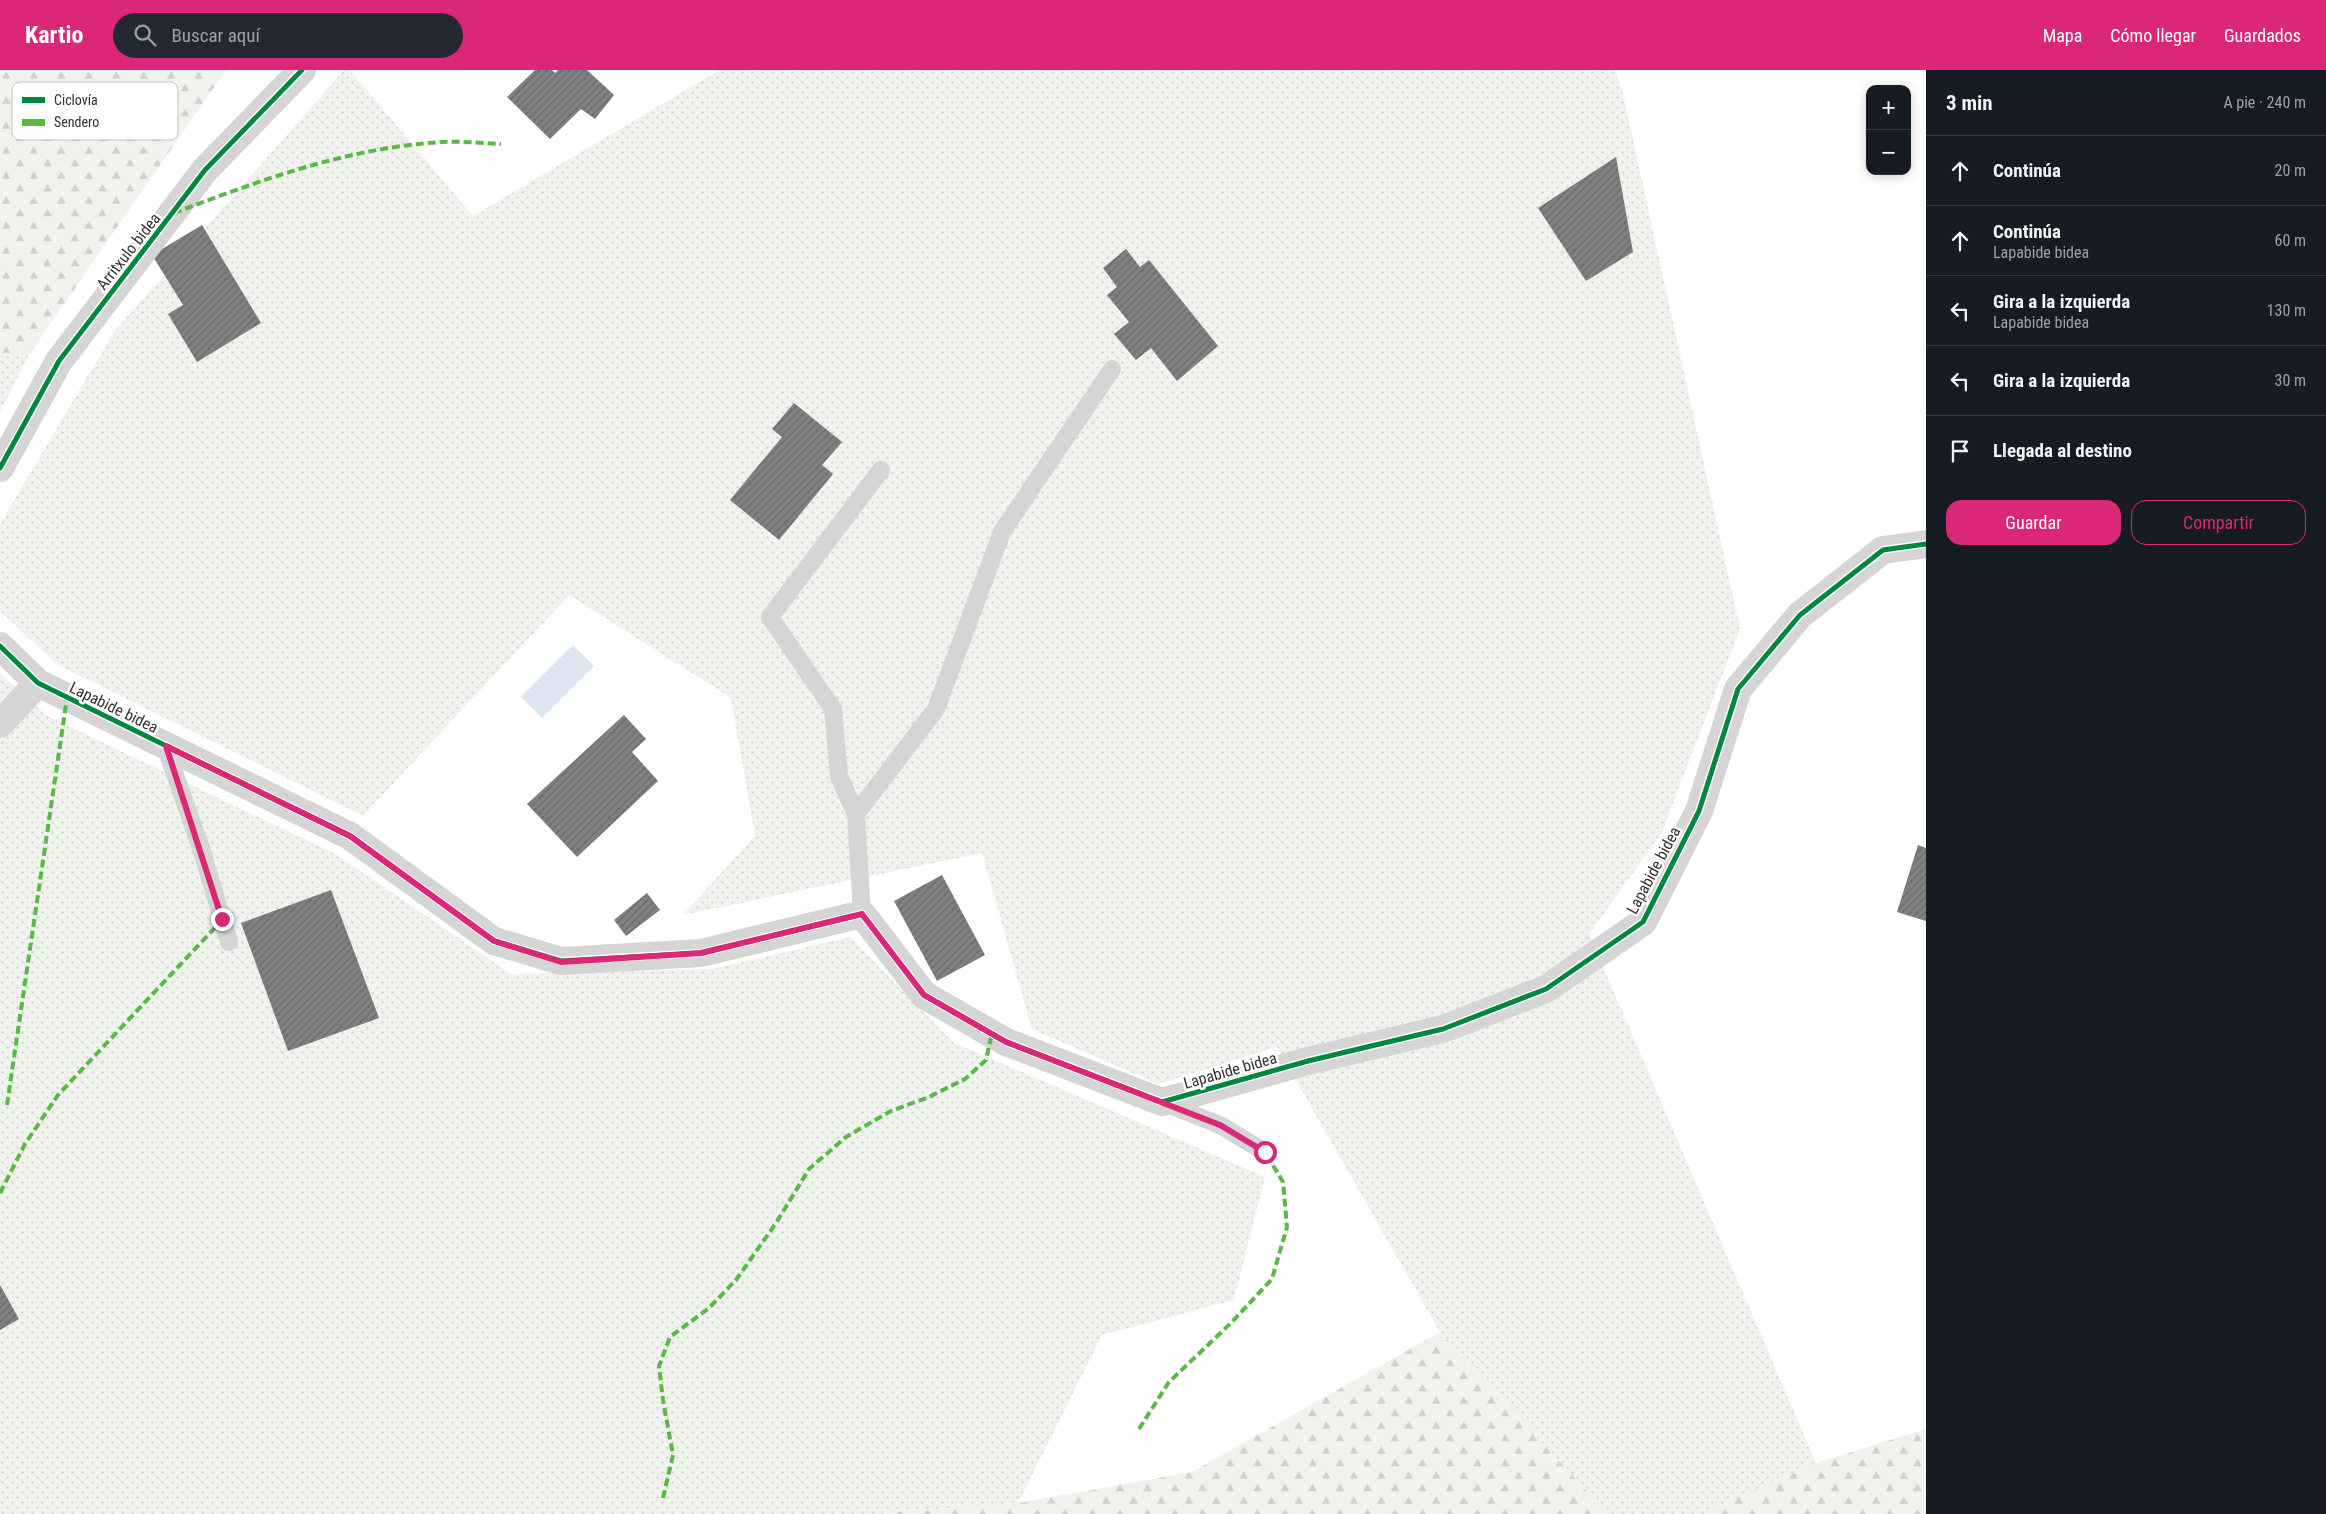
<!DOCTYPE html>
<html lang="es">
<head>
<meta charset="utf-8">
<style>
  :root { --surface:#171b24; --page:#242831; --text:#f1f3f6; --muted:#9ea1a6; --line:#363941; --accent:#db2777 }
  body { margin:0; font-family:"Roboto Condensed",sans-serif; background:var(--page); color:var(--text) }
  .controls { position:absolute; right:15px; top:15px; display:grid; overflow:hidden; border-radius:10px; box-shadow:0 2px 12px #0003 }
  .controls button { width:45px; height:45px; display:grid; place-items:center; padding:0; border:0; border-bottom:1px solid var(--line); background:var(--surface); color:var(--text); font:25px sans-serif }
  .stop { position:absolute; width:15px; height:15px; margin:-11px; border:4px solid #db2777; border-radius:50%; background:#fff }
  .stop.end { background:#db2777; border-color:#fff; box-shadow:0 1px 5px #0008 }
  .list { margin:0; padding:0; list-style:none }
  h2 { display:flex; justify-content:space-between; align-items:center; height:65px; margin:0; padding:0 20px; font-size:21px }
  h2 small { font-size:16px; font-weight:400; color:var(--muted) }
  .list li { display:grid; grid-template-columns:32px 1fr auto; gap:15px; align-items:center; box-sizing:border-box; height:70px; padding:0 20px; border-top:1px solid var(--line) }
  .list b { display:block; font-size:19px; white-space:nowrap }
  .list p { margin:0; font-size:16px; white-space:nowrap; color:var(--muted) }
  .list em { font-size:16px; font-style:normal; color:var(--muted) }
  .actions { display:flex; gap:10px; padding:15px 20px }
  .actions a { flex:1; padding:11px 0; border:1px solid var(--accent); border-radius:15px; text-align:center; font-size:18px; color:var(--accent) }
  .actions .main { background:var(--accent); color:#fff }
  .icon { flex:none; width:28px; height:28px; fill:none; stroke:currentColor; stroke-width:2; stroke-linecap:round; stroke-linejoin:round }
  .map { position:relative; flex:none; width:1926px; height:1444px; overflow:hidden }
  header { display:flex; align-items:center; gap:30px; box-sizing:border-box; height:70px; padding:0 25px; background:var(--accent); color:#fff }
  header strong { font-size:24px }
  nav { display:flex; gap:28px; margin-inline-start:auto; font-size:18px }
  .search { width:350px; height:45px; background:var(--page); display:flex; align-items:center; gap:12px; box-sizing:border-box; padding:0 18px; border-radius:28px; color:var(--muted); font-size:19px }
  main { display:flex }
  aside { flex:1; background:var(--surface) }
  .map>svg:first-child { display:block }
  .grass { fill:url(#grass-dots) }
  .forest { fill:url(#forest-firs) }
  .water { fill:#dde6f0 }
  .building { fill:url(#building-hatch) }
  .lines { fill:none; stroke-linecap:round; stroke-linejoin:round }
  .lane { stroke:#d5d5d5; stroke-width:18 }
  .street { stroke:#d5d5d5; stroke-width:28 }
  .quiet { stroke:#58b947; stroke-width:4; stroke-dasharray:8 4; stroke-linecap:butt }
  .cycleway-casing { stroke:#fff; stroke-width:8 }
  .cycleway { stroke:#00873e; stroke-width:5 }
  .route { stroke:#db2777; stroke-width:6 }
  .labels { text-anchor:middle; stroke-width:5; stroke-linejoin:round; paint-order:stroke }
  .street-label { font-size:16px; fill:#313131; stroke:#fff }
  .key { fill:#fff; stroke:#c1c1c1; stroke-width:1 }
  .key-label { font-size:14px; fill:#313131 }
</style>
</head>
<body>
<header>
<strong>Kartio</strong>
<div class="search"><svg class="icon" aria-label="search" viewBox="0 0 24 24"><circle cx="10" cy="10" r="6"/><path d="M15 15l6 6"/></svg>Buscar aquí</div>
<nav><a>Mapa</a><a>Cómo llegar</a><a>Guardados</a></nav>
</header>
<main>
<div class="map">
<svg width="1926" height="1444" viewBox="0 0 1926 1444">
  <defs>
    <pattern id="grass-dots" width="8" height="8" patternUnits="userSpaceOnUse" patternTransform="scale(1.25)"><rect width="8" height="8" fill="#f0f3ed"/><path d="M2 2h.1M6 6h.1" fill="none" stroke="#ced1cc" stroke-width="1.8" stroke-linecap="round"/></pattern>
    <pattern id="forest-firs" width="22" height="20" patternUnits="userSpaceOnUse" patternTransform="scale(1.25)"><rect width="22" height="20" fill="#f0f3ed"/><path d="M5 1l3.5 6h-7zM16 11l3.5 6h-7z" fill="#ced1cc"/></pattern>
    <pattern id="building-hatch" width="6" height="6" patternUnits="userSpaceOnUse" patternTransform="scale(1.25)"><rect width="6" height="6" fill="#808080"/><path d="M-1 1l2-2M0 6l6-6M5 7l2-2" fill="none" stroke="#696969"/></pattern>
  </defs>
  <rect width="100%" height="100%" fill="#fff"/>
  <!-- grass -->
  <g class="grass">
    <path d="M344 0H350L473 146 720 0H1615L1623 24 1740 559 1661 764 1589 864 1816 1393 1703 1444H1608L1440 1262 1277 977 1158 1014 1032 959 982 783 683 845 755 766 731 628 569 525 363 746 58 595 0 541V454L114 262Z"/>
    <path d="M0 283H30L0 342Z"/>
    <path d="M0 603 46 645 337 785 511 904 712 899 850 867 953 972 1265 1107 1234 1230 1102 1265 1018 1433 868 1444H0Z"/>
  </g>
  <!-- forest -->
  <g class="forest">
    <path d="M0 0H226L30 283H0Z"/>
    <path d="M1440 1262 1608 1444H868L1018 1433 1192 1402Z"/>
    <path d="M1926 1359V1444H1703L1816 1393Z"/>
  </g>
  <!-- water -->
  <path class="water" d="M573 575 594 596 542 648 521 627Z"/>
  <!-- building -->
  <g class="building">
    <path d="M535 0H552L555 3 558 0H587L614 25 595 49 581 39 550 69 507 27Z"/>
    <path d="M1616 87 1633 182 1586 211 1538 138Z"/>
    <path d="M202 155 261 253 197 292 168 244 183 235 152 185Z"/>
    <path d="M1126 179 1140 197 1149 190 1218 276 1177 311 1151 278 1136 290 1114 264 1129 252 1107 225 1117 217 1103 198Z"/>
    <path d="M794 333 842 372 822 395 833 404 779 470 730 430 782 367 772 359Z"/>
    <path d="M624 645 646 669 632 682 658 711 577 787 527 734Z"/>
    <path d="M1918 775 1926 778V851L1897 842Z"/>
    <path d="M942 805 985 885 937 911 894 831Z"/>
    <path d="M331 820 379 948 288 981 241 853Z"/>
    <path d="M647 823 660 840 626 866 614 850Z"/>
    <path d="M0 1215 19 1249 0 1260Z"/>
  </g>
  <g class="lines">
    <!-- lane -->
    <g class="lane">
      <path d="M165 676 201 778 229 872"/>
      <path d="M856 744 839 706 833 639 770 547 881 400"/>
      <path d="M862 844 856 744 936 639 1002 462 1112 299"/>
      <path d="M1162 1032 1220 1055 1265 1082"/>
    </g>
    <!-- street -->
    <g class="street">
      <path d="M0 398 59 291 205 100 302 0"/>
      <path d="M0 576 38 613 350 766 494 871 561 891 701 883 862 844 924 925 1006 972 1162 1032 1308 991 1443 959 1546 919 1643 852 1699 741 1738 619 1800 545 1883 480 1926 474"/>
      <path d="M0 654 38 613"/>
    </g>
    <!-- quiet -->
    <g class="quiet">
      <path d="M174 143C261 110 350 77 443 72 462 71 482 73 501 74"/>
      <path d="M7 1035 67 628"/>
      <path d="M0 1123 25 1074 58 1025 223 849"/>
      <path d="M1139 1359 1169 1312 1232 1252 1272 1209 1287 1157 1283 1112 1265 1082"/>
      <path d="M663 1428 673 1385 663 1330 659 1296 670 1267 709 1238 736 1210 776 1153 809 1099 846 1067 891 1041 929 1027 965 1009 986 990 992 963"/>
    </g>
    <!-- cycleway casing -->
    <g class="cycleway-casing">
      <g id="cycleway">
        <path d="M0 398 59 291 205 100 302 0"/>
        <path d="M0 576 38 613 350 766 494 871 561 891 701 883 862 844 924 925 1006 972 1162 1032 1308 991 1443 959 1546 919 1643 852 1699 741 1738 619 1800 545 1883 480 1926 474"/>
      </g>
    </g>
    <!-- cycleway -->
    <use href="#cycleway" class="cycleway"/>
  </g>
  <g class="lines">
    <!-- route -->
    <path class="route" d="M222 849 166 676 350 766 494 871 561 892 701 883 862 844 924 925 1006 972 1220 1055 1265 1082"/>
  </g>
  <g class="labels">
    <!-- street labels -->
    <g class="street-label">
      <text transform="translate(128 181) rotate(-52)" y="6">Arritxulo bidea</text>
      <text transform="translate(114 637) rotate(26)" y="6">Lapabide bidea</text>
      <text transform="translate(1653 800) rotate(-62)" y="6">Lapabide bidea</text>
      <text transform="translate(1230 1000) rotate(-16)" y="6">Lapabide bidea</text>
    </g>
  </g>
  <!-- legend -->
  <rect x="12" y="12" width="166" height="58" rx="8" class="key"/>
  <rect x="22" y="27" width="23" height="6" fill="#00873e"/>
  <rect x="22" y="49" width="23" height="7" fill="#58b947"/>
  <g class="key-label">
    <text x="54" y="35">Ciclovía</text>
    <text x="54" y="57">Sendero</text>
  </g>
</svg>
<div class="controls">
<button>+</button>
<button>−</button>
</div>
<div class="stop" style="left:1265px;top:1082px"></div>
<div class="stop end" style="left:222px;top:849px"></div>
</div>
<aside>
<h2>3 min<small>A pie · 240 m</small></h2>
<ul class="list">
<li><svg class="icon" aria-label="ahead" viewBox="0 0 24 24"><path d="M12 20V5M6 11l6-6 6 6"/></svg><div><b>Continúa</b></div><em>20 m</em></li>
<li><svg class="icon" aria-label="ahead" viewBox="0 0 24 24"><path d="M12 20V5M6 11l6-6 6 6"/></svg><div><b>Continúa</b><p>Lapabide bidea</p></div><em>60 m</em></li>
<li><svg class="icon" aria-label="left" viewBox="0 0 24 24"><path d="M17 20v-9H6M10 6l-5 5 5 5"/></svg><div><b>Gira a la izquierda</b><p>Lapabide bidea</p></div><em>130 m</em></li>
<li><svg class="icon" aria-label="left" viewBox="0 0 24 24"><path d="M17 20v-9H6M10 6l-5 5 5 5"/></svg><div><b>Gira a la izquierda</b></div><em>30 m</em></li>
<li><svg class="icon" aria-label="arrive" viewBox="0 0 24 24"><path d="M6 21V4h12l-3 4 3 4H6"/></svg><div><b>Llegada al destino</b></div></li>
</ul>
<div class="actions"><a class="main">Guardar</a><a>Compartir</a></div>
</aside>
</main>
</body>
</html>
